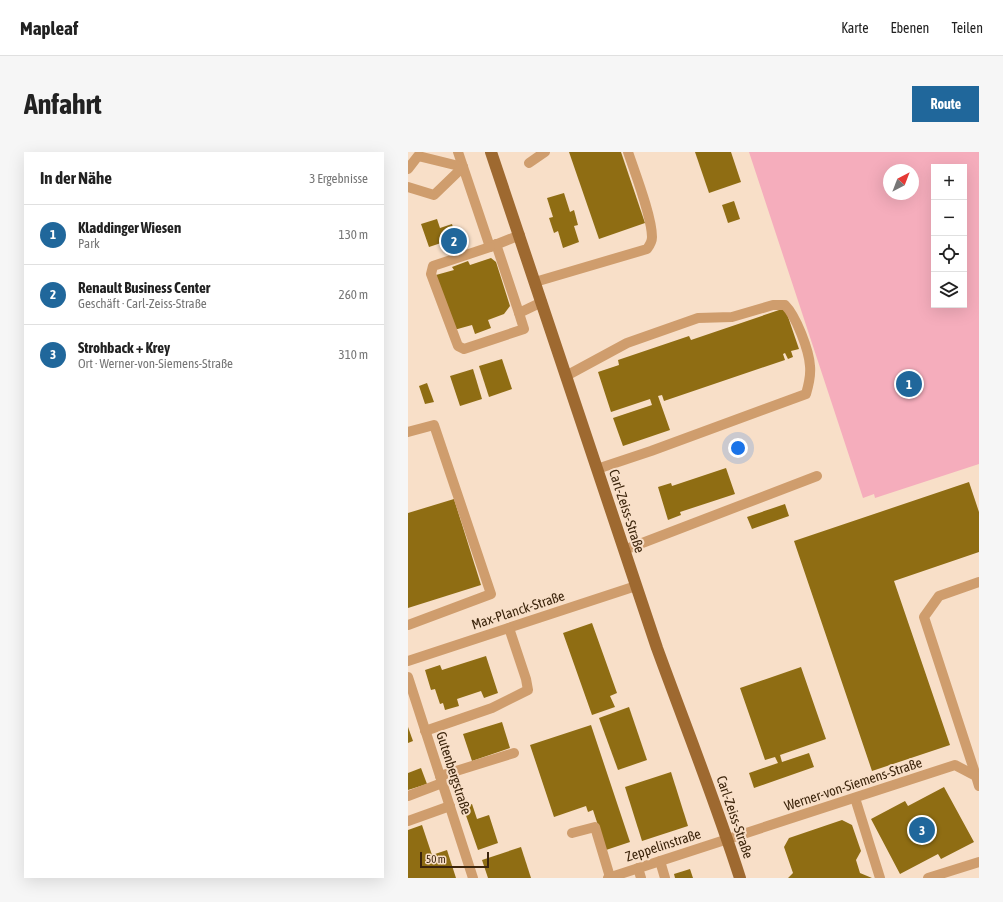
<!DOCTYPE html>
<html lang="de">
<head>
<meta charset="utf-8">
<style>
  :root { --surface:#fff; --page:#f6f6f6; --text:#222; --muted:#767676; --line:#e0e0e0; --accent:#20679b }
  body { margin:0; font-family:"Asap Condensed",sans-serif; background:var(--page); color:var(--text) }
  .controls { position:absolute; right:12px; top:12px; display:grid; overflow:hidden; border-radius:0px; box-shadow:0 4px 16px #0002 }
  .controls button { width:36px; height:36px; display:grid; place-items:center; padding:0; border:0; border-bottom:1px solid var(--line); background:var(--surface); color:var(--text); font:20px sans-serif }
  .compass { position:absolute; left:475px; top:12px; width:36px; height:36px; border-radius:50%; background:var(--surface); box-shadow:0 4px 16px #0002; rotate:42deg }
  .scale { position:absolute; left:12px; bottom:10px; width:69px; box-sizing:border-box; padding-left:4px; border:2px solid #3c250c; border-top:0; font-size:11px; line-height:14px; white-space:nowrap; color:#3c250c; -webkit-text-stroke:3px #f8dfc8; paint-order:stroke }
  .you { position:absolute; left:330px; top:296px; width:14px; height:14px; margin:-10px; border:3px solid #fff; border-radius:50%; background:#1a73e8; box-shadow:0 0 0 6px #1a73e833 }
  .badge { display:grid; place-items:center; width:26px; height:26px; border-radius:50%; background:var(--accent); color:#fff; font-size:13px; font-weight:700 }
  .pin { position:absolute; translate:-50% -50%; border:2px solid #fff; box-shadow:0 1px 4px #0006 }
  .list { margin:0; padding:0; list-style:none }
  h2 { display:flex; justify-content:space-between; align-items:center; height:52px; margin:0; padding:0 16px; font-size:17px }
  h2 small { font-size:13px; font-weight:400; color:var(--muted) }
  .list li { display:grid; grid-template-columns:26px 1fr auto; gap:12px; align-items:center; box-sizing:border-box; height:60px; padding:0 16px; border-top:1px solid var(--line) }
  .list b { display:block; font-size:15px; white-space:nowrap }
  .list p { margin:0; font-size:13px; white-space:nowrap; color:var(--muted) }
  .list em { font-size:13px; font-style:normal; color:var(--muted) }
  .icon { flex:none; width:22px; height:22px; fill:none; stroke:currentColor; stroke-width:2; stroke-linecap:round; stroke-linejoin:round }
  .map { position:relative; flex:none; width:571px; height:726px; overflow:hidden; border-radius:0px }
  header { display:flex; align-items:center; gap:24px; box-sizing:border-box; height:56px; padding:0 20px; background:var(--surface); border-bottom:1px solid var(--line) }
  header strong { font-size:19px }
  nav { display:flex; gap:22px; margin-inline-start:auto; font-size:14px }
  .intro { display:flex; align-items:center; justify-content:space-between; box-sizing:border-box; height:96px; padding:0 24px }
  h1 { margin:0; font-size:28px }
  .button { padding:10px 18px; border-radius:0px; background:var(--accent); color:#fff; font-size:14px; font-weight:700 }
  main { display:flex; gap:24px; padding:0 24px }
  aside { flex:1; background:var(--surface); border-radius:0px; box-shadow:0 4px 16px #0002 }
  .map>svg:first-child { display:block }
  .green { fill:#f5adbc; fill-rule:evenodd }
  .building { fill:#8f6d13 }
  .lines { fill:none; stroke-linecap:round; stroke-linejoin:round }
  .minor { stroke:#cf9d6d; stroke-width:10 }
  .major { stroke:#9e6930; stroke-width:12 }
  .labels { text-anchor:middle; stroke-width:4; stroke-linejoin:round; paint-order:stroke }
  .street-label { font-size:14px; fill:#3c250c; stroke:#f8dfc8 }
</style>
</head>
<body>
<header>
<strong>Mapleaf</strong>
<nav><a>Karte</a><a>Ebenen</a><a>Teilen</a></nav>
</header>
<div class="intro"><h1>Anfahrt</h1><a class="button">Route</a></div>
<main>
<aside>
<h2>In der Nähe<small>3 Ergebnisse</small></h2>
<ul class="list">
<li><span class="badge">1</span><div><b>Kladdinger Wiesen</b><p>Park</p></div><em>130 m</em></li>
<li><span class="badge">2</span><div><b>Renault Business Center</b><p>Geschäft · Carl-Zeiss-Straße</p></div><em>260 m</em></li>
<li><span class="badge">3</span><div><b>Strohback + Krey</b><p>Ort · Werner-von-Siemens-Straße</p></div><em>310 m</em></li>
</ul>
</aside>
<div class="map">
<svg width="571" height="726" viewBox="0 0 571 726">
  <rect width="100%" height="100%" fill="#f8dfc8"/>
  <!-- green -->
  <path class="green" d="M341 0H571V312L467 346 466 342 455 346ZM526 15H556V153H526ZM481 18H505V42H481Z"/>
  <!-- building -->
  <g class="building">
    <path d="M161 0H213L237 71 191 87Z"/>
    <path d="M287 0H323L333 30 301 41Z"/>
    <path d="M156 41 162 60 166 58 170 73 166 74 171 90 155 96 150 79 146 81 141 66 145 65 139 46Z"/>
    <path d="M326 49 332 67 320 71 314 53Z"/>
    <path d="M29 67 32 76 44 72 48 86 21 95 13 72Z"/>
    <path d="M83 106 88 110 102 154 96 162 80 168 83 176 67 182 64 173 46 178 28 123 46 118 44 115 60 109 62 113Z"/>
    <path d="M377 156 391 197 383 199 385 205 380 207 377 201 375 202 377 208 256 249 254 243 250 244 262 278 215 294 205 266 244 253 242 247 203 260 190 220 211 213 210 208 281 184 283 188Z"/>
    <path d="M94 207 104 237 81 245 71 214Z"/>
    <path d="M65 217 74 247 52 254 42 224Z"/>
    <path d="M19 231 26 250 17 252 11 234Z"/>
    <path d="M318 316 327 342 272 360 273 363 260 368 250 335 263 331 264 334Z"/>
    <path d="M561 330 571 360V400L486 429 542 593 464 619 386 389Z"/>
    <path d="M46 347 73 433 0 456V361Z"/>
    <path d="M377 352 381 364 344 377 339 365Z"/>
    <path d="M184 471 209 541 202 544 207 555 184 563 155 481Z"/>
    <path d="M78 504 90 541 76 546 73 539 49 547 51 554 37 558 35 551 32 552 27 537 23 538 17 518 32 513 34 518Z"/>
    <path d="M393 515 418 587 372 603 374 610 401 601 406 615 346 636 341 621 370 611 367 605 357 608 332 536Z"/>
    <path d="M221 555 239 608 210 618 191 566Z"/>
    <path d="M94 570 102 596 64 609 55 582Z"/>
    <path d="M183 573 222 690 198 698 185 658 180 660 178 654 146 665 122 593Z"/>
    <path d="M0 575 5 589 0 591Z"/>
    <path d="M13 616 19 632 0 638V621Z"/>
    <path d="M263 620 280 674 234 689 217 635Z"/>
    <path d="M536 635 566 690 533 707 530 702 492 722 463 667 497 649 500 654Z"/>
    <path d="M64 652 69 667 81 663 90 691 70 698 55 655Z"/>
    <path d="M434 668 444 673 453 699 448 708 452 721 464 726H380L385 721 376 695 381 686Z"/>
    <path d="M14 673 24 703 39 698 48 726H0V678Z"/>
    <path d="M113 695 123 726H80L74 708Z"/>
    <path d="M282 717 285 726H267L266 722Z"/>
  </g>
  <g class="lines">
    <!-- minor -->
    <g class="minor">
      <path d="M50 0 82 95 112 83"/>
      <path d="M121 11 137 0"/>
      <path d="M0 17 10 4 55 15"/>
      <path d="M0 35 26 43 55 15"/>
      <path d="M88 92 111 161"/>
      <path d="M82 95 25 114 23 122 50 194 56 197 116 177 111 161 134 150"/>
      <path d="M127 130 239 97C242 93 244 90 244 85 244 65 227 21 220 0"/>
      <path d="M158 224 219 191 290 166 324 165 365 153H377C388 164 401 198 402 214 403 224 401 232 398 242L243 299 189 317"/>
      <path d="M0 280 26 273 83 442 0 473"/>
      <path d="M216 398 409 324"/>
      <path d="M0 509 228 434"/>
      <path d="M0 525 65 726"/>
      <path d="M17 579 84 556 120 538 118 527 101 476"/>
      <path d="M32 624 106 601"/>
      <path d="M568 624 516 465 531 444 571 430"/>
      <path d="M0 644 34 631"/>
      <path d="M447 646 472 726"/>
      <path d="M0 669 42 654"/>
      <path d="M164 681 187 675 202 725"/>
      <path d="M252 709 257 726"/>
      <path d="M230 716 233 726"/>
      <path d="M200 726 547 613 568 624 571 634"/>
      <path d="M520 726 571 710"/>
    </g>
    <!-- major -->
    <path class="major" d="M83 0 249 496C277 573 307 648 332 726"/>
  </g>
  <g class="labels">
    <!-- street labels -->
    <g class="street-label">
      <text transform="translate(219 359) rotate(72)" y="5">Carl-Zeiss-Straße</text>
      <text transform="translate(110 458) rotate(-18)" y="5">Max-Planck-Straße</text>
      <text transform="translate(46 621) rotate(72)" y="5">Gutenbergstraße</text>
      <text transform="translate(445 632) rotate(-18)" y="5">Werner-von-Siemens-Straße</text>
      <text transform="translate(327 665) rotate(71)" y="5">Carl-Zeiss-Straße</text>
      <text transform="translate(255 693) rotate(-18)" y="5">Zeppelinstraße</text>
    </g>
  </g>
</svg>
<div class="controls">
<button>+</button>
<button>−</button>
<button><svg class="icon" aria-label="locate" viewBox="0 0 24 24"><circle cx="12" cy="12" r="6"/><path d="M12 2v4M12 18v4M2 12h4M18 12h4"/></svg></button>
<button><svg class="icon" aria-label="layers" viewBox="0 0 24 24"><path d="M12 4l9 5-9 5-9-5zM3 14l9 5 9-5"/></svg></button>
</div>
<svg class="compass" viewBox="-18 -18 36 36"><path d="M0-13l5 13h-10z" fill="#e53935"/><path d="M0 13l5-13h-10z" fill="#767676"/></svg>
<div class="scale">50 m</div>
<div class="you"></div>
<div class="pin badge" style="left:501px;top:232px">1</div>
<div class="pin badge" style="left:46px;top:89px">2</div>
<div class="pin badge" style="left:514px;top:678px">3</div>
</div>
</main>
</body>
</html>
